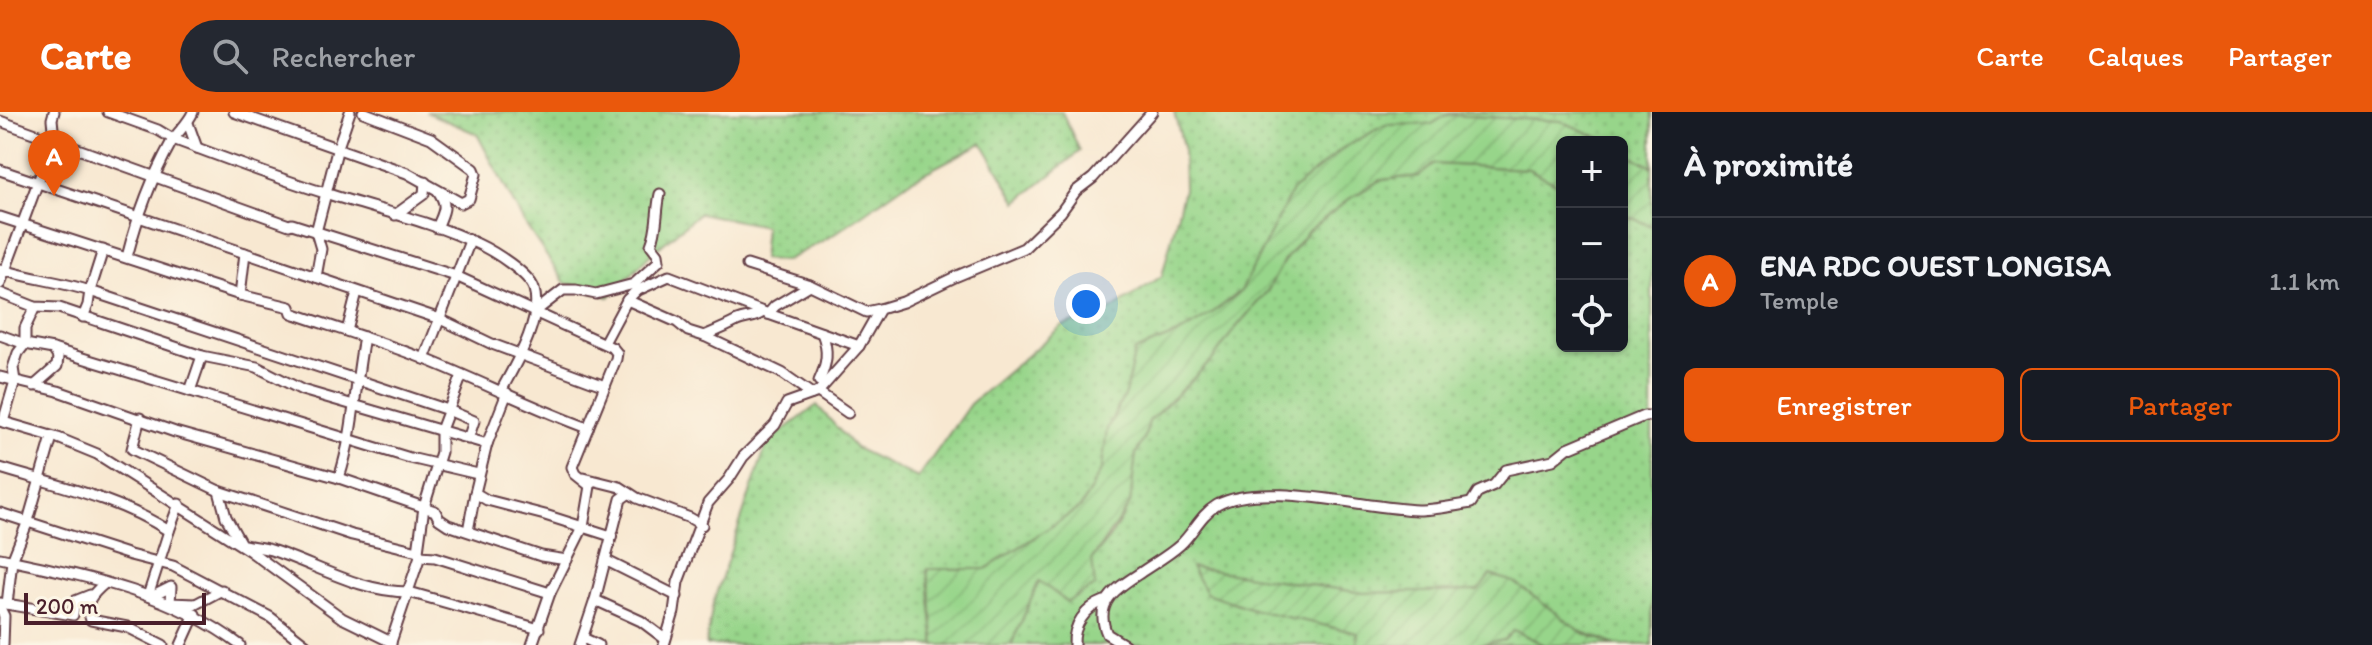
<!DOCTYPE html>
<html lang="fr">
<head>
<meta charset="utf-8">
<style>
  :root { --surface:#171b24; --page:#242831; --text:#f1f3f6; --muted:#9ea1a6; --line:#363941; --accent:#ea580c }
  body { margin:0; font-family:Itim,sans-serif; background:var(--page); color:var(--text) }
  .controls { position:absolute; right:24px; top:24px; display:grid; overflow:hidden; border-radius:12px; box-shadow:0 2px 6px #0004 }
  .controls button { width:72px; height:72px; display:grid; place-items:center; padding:0; border:0; border-bottom:2px solid var(--line); background:var(--surface); color:var(--text); font:40px sans-serif }
  .scale { position:absolute; left:24px; bottom:20px; width:182px; box-sizing:border-box; padding-left:8px; border:4px solid #4a1f2b; border-top:0; font-size:22px; line-height:28px; white-space:nowrap; color:#4a1f2b; -webkit-text-stroke:6px #fcf5e5; paint-order:stroke }
  .you { position:absolute; left:1086px; top:192px; width:28px; height:28px; margin:-20px; border:6px solid #fff; border-radius:50%; background:#1a73e8; box-shadow:0 0 0 12px #1a73e833 }
  .badge { display:grid; place-items:center; width:52px; height:52px; border-radius:50%; background:var(--accent); color:#fff; font-size:26px; font-weight:700 }
  .pin { position:absolute; translate:-50% -66px; filter:drop-shadow(0 2px 4px #0008) }
  .pin::after { content:''; position:absolute; top:42px; width:28px; height:24px; background:inherit; clip-path:polygon(0 0,100% 0,50% 100%) }
  .list { margin:0; padding:0; list-style:none }
  h2 { display:flex; justify-content:space-between; align-items:center; height:104px; margin:0; padding:0 32px; font-size:34px }
  h2 small { font-size:26px; font-weight:400; color:var(--muted) }
  .list li { display:grid; grid-template-columns:52px 1fr auto; gap:24px; align-items:center; box-sizing:border-box; height:128px; padding:0 32px; border-top:2px solid var(--line) }
  .list b { display:block; font-size:30px; white-space:nowrap }
  .list p { margin:0; font-size:26px; white-space:nowrap; color:var(--muted) }
  .list em { font-size:26px; font-style:normal; color:var(--muted) }
  .actions { display:flex; gap:16px; padding:24px 32px }
  .actions a { flex:1; padding:18px 0; border:2px solid var(--accent); border-radius:12px; text-align:center; font-size:28px; color:var(--accent) }
  .actions .main { background:var(--accent); color:#fff }
  .icon { flex:none; width:44px; height:44px; fill:none; stroke:currentColor; stroke-width:2; stroke-linecap:round; stroke-linejoin:round }
  .map { position:relative; flex:none; width:1652px; height:533px; overflow:hidden }
  header { display:flex; align-items:center; gap:48px; box-sizing:border-box; height:112px; padding:0 40px; background:var(--accent); color:#fff }
  header strong { font-size:38px }
  nav { display:flex; gap:44px; margin-inline-start:auto; font-size:28px }
  .search { width:560px; height:72px; background:var(--page); display:flex; align-items:center; gap:20px; box-sizing:border-box; padding:0 28px; border-radius:44px; color:var(--muted); font-size:30px }
  main { display:flex }
  aside { flex:1; background:var(--surface) }
  .map>svg:first-child { display:block }
  .grass { fill:url(#grass-dots); stroke:#707a5a; stroke-width:2 }
  .garden { fill:url(#garden-furrows); stroke:#707a5a; stroke-width:2 }
  .lines { fill:none; stroke-linecap:round; stroke-linejoin:round }
  .minor-casing { stroke:#643d44; stroke-width:13 }
  .minor { stroke:#fff; stroke-width:9 }
</style>
</head>
<body>
<header>
<strong>Carte</strong>
<div class="search"><svg class="icon" aria-label="search" viewBox="0 0 24 24"><circle cx="10" cy="10" r="6"/><path d="M15 15l6 6"/></svg>Rechercher</div>
<nav><a>Carte</a><a>Calques</a><a>Partager</a></nav>
</header>
<main>
<div class="map">
<svg width="1652" height="533" viewBox="0 0 1652 533">
  <defs>
    <pattern id="grass-dots" width="8" height="8" patternUnits="userSpaceOnUse" patternTransform="scale(2)"><rect width="8" height="8" fill="#97d58a"/><path d="M2 2h.1M6 6h.1" fill="none" stroke="#84b677" stroke-width="1.8" stroke-linecap="round"/></pattern>
    <pattern id="garden-furrows" width="10" height="10" patternUnits="userSpaceOnUse" patternTransform="scale(2)"><rect width="10" height="10" fill="#97d58a"/><path d="M-1 1l2-2M0 10L10 0M9 11l2-2" fill="none" stroke="#84b677"/></pattern>
  </defs>
  <rect width="100%" height="100%" fill="#fcf5e5"/>
  <filter id="ink" filterUnits="userSpaceOnUse"><feTurbulence type="fractalNoise" baseFrequency=".0125" numOctaves="2"/><feDisplacementMap in="SourceGraphic" scale="16" xChannelSelector="R" yChannelSelector="G"/><feConvolveMatrix kernelMatrix="1 2 1 2 8 2 1 2 1" color-interpolation-filters="sRGB"/></filter>
  <filter id="wash" filterUnits="userSpaceOnUse"><feTurbulence type="fractalNoise" baseFrequency=".006" numOctaves="4" result="noise"/><feDisplacementMap in="SourceGraphic" scale="32" xChannelSelector="R" yChannelSelector="G"/><feGaussianBlur stdDeviation="1.8" result="paint"/><feColorMatrix in="noise" values="0 0 0 0 0 0 0 0 0 0 0 0 0 0 0 0 0 1.4 0 .05"/><feComposite in="paint" operator="in"/></filter>
  <g filter="url(#wash)">
    <rect width="100%" height="100%" fill="#f8e8d1"/>
    <!-- grass -->
    <g class="grass">
      <path d="M426 0H1062L1080 39 1017 90 982 31 911 68 830 125 785 149 762 147 765 114 699 101 648 145 609 185 565 171 523 109 477 22Z"/>
      <path d="M1174 0H1652V55L1622 38V30H1609L1560 9 1447 3 1432 12 1385 14 1343 36 1292 79 1242 179 1211 202 1180 221 1135 239 1125 282 1107 317 1102 357 1081 395 986 457H927L935 533H706L713 491 767 331 817 293 855 336 918 366 970 292 1062 214 1109 199 1162 164 1184 77 1183 34Z"/>
      <path d="M1434 52 1529 57 1562 74V234H1622V102L1652 114V533H1616L1478 479 1363 481 1192 456 1206 481 1256 498 1359 521 1357 533H1011L1039 469 1092 447 1111 424 1130 392 1136 341 1144 327 1149 309 1212 248 1233 219 1268 178 1283 150 1308 119 1349 87 1381 68 1419 64Z"/>
      <path d="M1514 518 1545 533H1474L1504 528Z"/>
    </g>
    <!-- garden -->
    <g class="garden">
      <path d="M1447 3 1561 9 1609 30H1562V74L1529 57 1434 52 1419 64 1380 68 1349 87 1308 119 1283 150 1268 178 1233 219 1212 248 1149 309 1144 327 1136 341 1130 392 1092 447 1095 474 1067 490 1039 469 1011 533H935L927 457H986L1081 395 1102 357 1107 317 1125 282 1135 239 1180 221 1211 202 1241 179 1292 79 1343 36 1385 13 1432 12Z"/>
      <path d="M1622 38 1652 55V114L1622 102Z"/>
      <path d="M1191 455 1363 481 1478 479 1490 463 1514 470 1583 521 1615 533H1545L1514 518 1504 528 1474 533H1357L1358 521 1256 498 1206 481Z"/>
    </g>
  </g>
  <g filter="url(#ink)">
    <g class="lines">
      <!-- minor casing -->
      <g class="minor-casing">
        <g id="minor">
          <path d="M108 0 158 18 173 27C224 46 276 66 328 82 377 98 431 109 478 132 493 139 529 161 534 177 543 207 515 253 501 279"/>
          <path d="M234 0 407 61 461 91 469 87 476 62 474 57 431 26 363 0"/>
          <path d="M0 9 289 113 292 112 456 164 613 236 617 241 616 247 572 355 575 362 590 374 583 415 550 481 532 533"/>
          <path d="M188 11 197 36"/>
          <path d="M0 58 440 207 492 232 605 274"/>
          <path d="M395 103 424 82 425 70"/>
          <path d="M0 105 240 183 290 195 292 201C336 216 381 230 425 247 480 269 533 296 588 316"/>
          <path d="M437 116C443 100 449 95 438 79"/>
          <path d="M127 145C137 106 151 67 171 31 177 20 188 12 193 0"/>
          <path d="M747 153 810 173 866 200 880 197"/>
          <path d="M0 157C30 167 60 169 90 179L448 298 474 309 468 327"/>
          <path d="M316 165 321 137 316 120 338 35 350 0"/>
          <path d="M0 172 54 27 52 7 54 0"/>
          <path d="M638 178 634 172 659 149 658 142 651 133C658 117 656 99 660 82"/>
          <path d="M0 181 35 195 59 196 202 244 257 255 302 278 487 332"/>
          <path d="M240 183 245 141"/>
          <path d="M627 188 636 179 669 164 763 200"/>
          <path d="M536 199 563 178H576L596 182 634 172"/>
          <path d="M768 202 775 194 810 173"/>
          <path d="M83 205 88 193 90 179 103 138"/>
          <path d="M347 219 357 180"/>
          <path d="M0 223 25 232 53 237 410 346 478 362"/>
          <path d="M704 224C716 219 726 215 737 209 746 205 754 207 763 200L859 234"/>
          <path d="M604 231 627 188 677 210 688 219 704 224 782 261 812 282"/>
          <path d="M424 247 470 129"/>
          <path d="M0 265 58 279 175 320 339 366 435 399 439 407 448 413 541 444 567 448"/>
          <path d="M819 269C827 252 829 239 822 221"/>
          <path d="M34 274 57 254 58 245 53 237"/>
          <path d="M190 279 202 244"/>
          <path d="M818 280 848 301"/>
          <path d="M507 281 487 332 475 381 487 388 545 403 611 424"/>
          <path d="M140 306 132 337 219 379 352 423 418 439"/>
          <path d="M0 309 58 326 97 342 250 439 342 506 391 530V533"/>
          <path d="M3 310 15 269 13 256 18 241 25 232V216L35 195"/>
          <path d="M0 356C56 373 120 387 169 419L179 392"/>
          <path d="M339 366C354 321 355 272 364 225"/>
          <path d="M584 366 620 375 637 386 690 406 702 413"/>
          <path d="M219 379 226 405 241 432C251 435 261 435 271 438 317 453 360 480 409 480L539 517"/>
          <path d="M0 401 130 443 173 454 270 505 306 533"/>
          <path d="M468 419 475 381"/>
          <path d="M420 444 435 445 550 481"/>
          <path d="M0 446C84 464 170 480 240 533"/>
          <path d="M605 448 677 484"/>
          <path d="M105 471C91 483 84 490 91 508L127 515 163 533"/>
          <path d="M148 484 169 419"/>
          <path d="M151 485 171 475 170 491 195 492"/>
          <path d="M595 488 641 509 665 527"/>
          <path d="M0 491 73 503 75 489 90 483"/>
          <path d="M7 492 12 449 28 409 52 325"/>
          <path d="M190 495 222 478"/>
          <path d="M0 496 4 504 3 533"/>
          <path d="M583 526 598 533"/>
          <path d="M391 530 420 444 418 439 424 395 441 340V318L462 263"/>
          <path d="M181 533 195 502"/>
          <path d="M580 533 595 488 621 387 628 382"/>
          <path d="M664 533 674 500 678 470 708 391 729 367 743 345 775 313 787 291 818 280 859 234 880 197 903 190 957 164 1024 136 1061 100 1076 79 1093 66 1152 0"/>
          <path d="M1074 533C1073 513 1085 496 1104 489"/>
          <path d="M1125 533 1107 522C1093 490 1117 476 1140 461 1153 452 1169 443 1180 433 1194 420 1200 403 1217 393 1261 368 1365 396 1417 398 1434 398 1454 394 1471 391L1478 380 1494 373 1506 358 1553 348 1568 336 1644 304H1652"/>
        </g>
      </g>
      <!-- minor -->
      <use href="#minor" class="minor"/>
    </g>
  </g>
</svg>
<div class="controls">
<button>+</button>
<button>−</button>
<button><svg class="icon" aria-label="locate" viewBox="0 0 24 24"><circle cx="12" cy="12" r="6"/><path d="M12 2v4M12 18v4M2 12h4M18 12h4"/></svg></button>
</div>
<div class="scale">200 m</div>
<div class="you"></div>
<div class="pin badge" style="left:54px;top:84px">A</div>
</div>
<aside>
<h2>À proximité<small></small></h2>
<ul class="list">
<li><span class="badge">A</span><div><b>ENA RDC OUEST LONGISA</b><p>Temple</p></div><em>1.1 km</em></li>
</ul>
<div class="actions"><a class="main">Enregistrer</a><a>Partager</a></div>
</aside>
</main>
</body>
</html>
